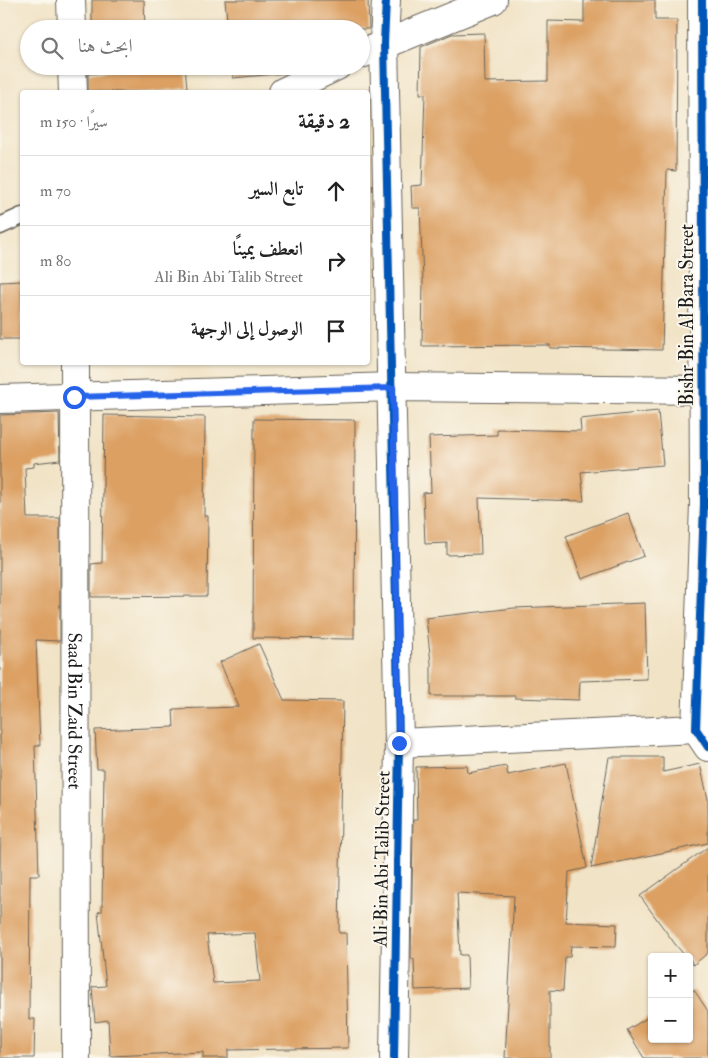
<!DOCTYPE html>
<html lang="ar">
<head>
<meta charset="utf-8">
<style>
  :root { --surface:#fff; --page:#f6f6f6; --text:#222; --muted:#767676; --line:#e0e0e0 }
  body { margin:0; font-family:"IM FELL Double Pica",Amiri,serif; background:var(--page); color:var(--text); direction:rtl }
  .controls { position:absolute; right:15px; bottom:15px; display:grid; overflow:hidden; border-radius:5px; box-shadow:0 1px 4px #0004 }
  .controls button { width:45px; height:45px; display:grid; place-items:center; padding:0; border:0; border-bottom:1px solid var(--line); background:var(--surface); color:var(--text); font:25px sans-serif }
  .stop { position:absolute; width:15px; height:15px; margin:-11px; border:4px solid #2563eb; border-radius:50%; background:#fff }
  .stop.end { background:#2563eb; border-color:#fff; box-shadow:0 1px 5px #0008 }
  .list { margin:0; padding:0; list-style:none }
  h2 { display:flex; justify-content:space-between; align-items:center; height:65px; margin:0; padding:0 20px; font-size:21px }
  h2 small { font-size:16px; font-weight:400; color:var(--muted) }
  .list li { display:grid; grid-template-columns:32px 1fr auto; gap:15px; align-items:center; box-sizing:border-box; height:70px; padding:0 20px; border-top:1px solid var(--line) }
  .list b { display:block; font-size:19px; white-space:nowrap }
  .list p { margin:0; font-size:16px; white-space:nowrap; color:var(--muted) }
  .list em { font-size:16px; font-style:normal; color:var(--muted) }
  .icon { flex:none; width:28px; height:28px; fill:none; stroke:currentColor; stroke-width:2; stroke-linecap:round; stroke-linejoin:round }
  .map { position:relative; flex:none; width:708px; height:1058px; overflow:hidden; direction:ltr }
  .search { position:absolute; background:var(--surface); box-shadow:0 1px 4px #0004; left:20px; top:20px; width:350px; height:55px; display:flex; align-items:center; gap:12px; box-sizing:border-box; padding:0 18px; border-radius:28px; color:var(--muted); font-size:19px }
  .panel { position:absolute; background:var(--surface); box-shadow:0 1px 4px #0004; left:20px; top:90px; width:350px; height:275px; border-radius:5px; direction:rtl }
  .map>svg:first-child { display:block }
  .building { fill:#dca064; fill-rule:evenodd }
  .lines { fill:none; stroke-linecap:round; stroke-linejoin:round }
  .lane-casing { stroke:#676258; stroke-width:19 }
  .street-casing { stroke:#676258; stroke-width:30 }
  .lane { stroke:#fff; stroke-width:16 }
  .street { stroke:#fff; stroke-width:28 }
  .cycleway-casing { stroke:#fbf7ec; stroke-width:11 }
  .cycleway { stroke:#0057b8; stroke-width:8 }
  .route { stroke:#2563eb; stroke-width:6 }
  .labels { text-anchor:middle; stroke-width:4; stroke-linejoin:round; paint-order:stroke }
  .street-label { font-size:19px; fill:#1c1c1c; stroke:#fbf7ec }
</style>
</head>
<body>
<div class="map">
<svg width="708" height="1058" viewBox="0 0 708 1058">
  <rect width="100%" height="100%" fill="#fbf7ec"/>
  <filter id="ink" filterUnits="userSpaceOnUse"><feTurbulence type="fractalNoise" baseFrequency=".02" numOctaves="2"/><feDisplacementMap in="SourceGraphic" scale="10" xChannelSelector="R" yChannelSelector="G"/><feConvolveMatrix kernelMatrix="1 2 1 2 8 2 1 2 1" color-interpolation-filters="sRGB"/></filter>
  <filter id="wash" filterUnits="userSpaceOnUse"><feTurbulence type="fractalNoise" baseFrequency=".0096" numOctaves="4" result="noise"/><feDisplacementMap in="SourceGraphic" scale="20" xChannelSelector="R" yChannelSelector="G"/><feGaussianBlur stdDeviation="1.12" result="paint"/><feColorMatrix in="noise" values="0 0 0 0 0 0 0 0 0 0 0 0 0 0 0 0 0 1.4 0 .05"/><feComposite in="paint" operator="in"/></filter>
  <g filter="url(#wash)">
    <rect width="100%" height="100%" fill="#f1e3c6"/>
    <g id="blocks">
      <!-- building -->
      <g class="building">
        <path d="M92 0H144L145 29H92Z"/>
        <path d="M225 0H368L369 29H228Z"/>
        <path d="M584 0H655V20H677L676 171 667 170 662 350 550 348V345L422 346 423 280 420 208H412L411 186 422 185 425 94H420L421 47 452 34 484 33 485 82 548 81V21L584 22Z"/>
        <path d="M152 66H185L187 88 148 92H88V74Z"/>
        <path d="M232 66H300L286 73 233 78Z"/>
        <path d="M22 281V339H0V282Z"/>
        <path d="M658 411 663 465 581 472 584 501 479 498 481 554 447 555V543L425 544 423 493 431 492 429 437 497 435V429L581 431 580 419Z"/>
        <path d="M59 413 60 460 34 463V467L25 468 27 518H60V641L36 640 40 746H35L39 875H30L29 1019H35L34 1058H0V415Z"/>
        <path d="M104 415 205 417 204 516H208L207 596 91 597V564L102 563Z"/>
        <path d="M254 419 355 420 354 639 253 638Z"/>
        <path d="M628 513 644 556 582 579 566 536Z"/>
        <path d="M645 603 647 679 580 681 579 700 515 698V696H431V663L426 618 514 608Z"/>
        <path d="M259 644 284 700 343 701 339 933H346L348 1048 228 1050V1058H203V1052L110 1056 108 1020 95 1022 92 987 106 986 98 912 102 911 104 769H97L95 730 174 727 173 709 239 707 220 662ZM255 933 260 981 213 983 207 935Z"/>
        <path d="M609 757H663V772L700 764 708 799V843L591 868Z"/>
        <path d="M566 763 587 868 569 872 566 922 617 924 616 947 571 946 570 957H565L563 991 550 990V1058H505L514 896 457 893 460 955H467L468 988 415 990 414 959H411L413 820H417L416 767 467 766 468 773 506 766 508 775Z"/>
        <path d="M708 847V953L693 965 689 957H686L675 944 640 896Z"/>
        <path d="M694 990 708 1011V1058H644L627 1030 652 1015V1039H689V993Z"/>
      </g>
    </g>
  </g>
  <g filter="url(#ink)">
    <use href="#blocks" fill-opacity="0" stroke="#676258" stroke-width="1"/>
    <g class="lines">
      <!-- lane casing -->
      <g class="lane-casing">
        <path id="lane" d="M0 226 22 216"/>
      </g>
      <!-- street casing -->
      <g class="street-casing">
        <g id="street">
          <path d="M71 0 72 29"/>
          <path d="M386 0 384 43 399 743 394 1058"/>
          <path d="M702 0 704 504 696 729 708 747"/>
          <path d="M361 54 493 0"/>
          <path d="M72 66 73 92"/>
          <path d="M283 92 337 66"/>
          <path id="s1" d="M75 362 76 1058"/>
          <path d="M0 399 393 387 708 390"/>
          <path d="M399 743 696 729"/>
        </g>
      </g>
      <!-- lane -->
      <use href="#lane" class="lane"/>
      <!-- street -->
      <use href="#street" class="street"/>
      <!-- cycleway casing -->
      <g class="cycleway-casing">
        <g id="cycleway">
          <path d="M386 0 384 43 399 743 394 1058"/>
          <path d="M702 0 704 504 696 729 708 747"/>
        </g>
      </g>
      <!-- cycleway -->
      <use href="#cycleway" class="cycleway"/>
    </g>
  </g>
  <g class="lines" filter="url(#ink)">
    <!-- route -->
    <path class="route" d="M74 397 393 388 399 743"/>
  </g>
  <g class="labels">
    <!-- street labels -->
    <g class="street-label">
      <text transform="translate(686 315) rotate(-90)" y="7">Bishr Bin Al Bara Street</text>
      <text dy="7" stroke="none"><textPath href="#s1" startOffset="349">Saad Bin Zaid Street</textPath></text>
      <text transform="translate(381 859) rotate(-89)" y="7">Ali Bin Abi Talib Street</text>
    </g>
  </g>
</svg>
<div class="controls">
<button>+</button>
<button>−</button>
</div>
<div class="stop" style="left:74px;top:397px"></div>
<div class="stop end" style="left:399px;top:743px"></div>
<div class="search"><svg class="icon" aria-label="search" viewBox="0 0 24 24"><circle cx="10" cy="10" r="6"/><path d="M15 15l6 6"/></svg>ابحث هنا</div>
<section class="panel">
<h2>2 دقيقة<small>سيرًا · 150 m</small></h2>
<ul class="list">
<li><svg class="icon" aria-label="ahead" viewBox="0 0 24 24"><path d="M12 20V5M6 11l6-6 6 6"/></svg><div><b>تابع السير</b></div><em>70 m</em></li>
<li><svg class="icon" aria-label="right" viewBox="0 0 24 24"><path d="M7 20v-9h11M14 6l5 5-5 5"/></svg><div><b>انعطف يمينًا</b><p>Ali Bin Abi Talib Street</p></div><em>80 m</em></li>
<li><svg class="icon" aria-label="arrive" viewBox="0 0 24 24"><path d="M6 21V4h12l-3 4 3 4H6"/></svg><div><b>الوصول إلى الوجهة</b></div></li>
</ul>
</section>
</div>
</body>
</html>
